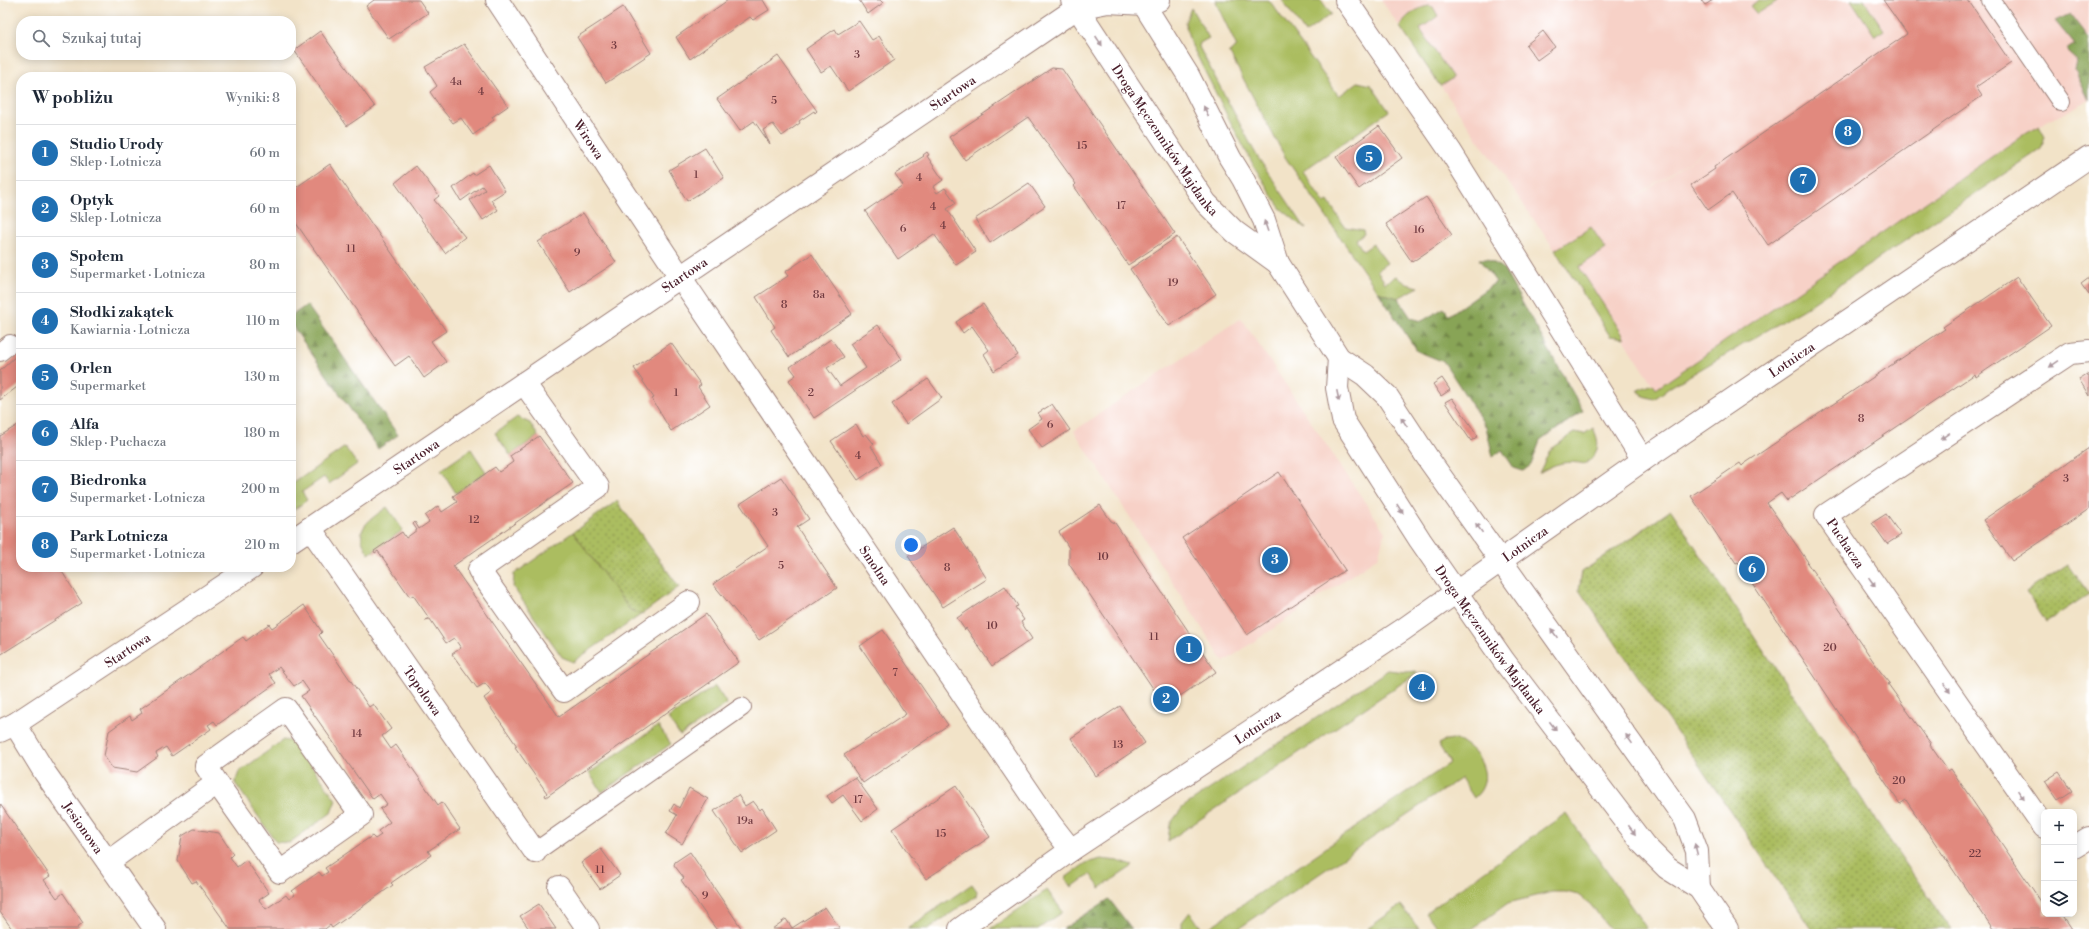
<!DOCTYPE html>
<html lang="pl">
<head>
<meta charset="utf-8">
<style>
  :root { --surface:#fff; --page:#f2f2f3; --text:#1f2937; --muted:#747a83; --line:#e0e1e3; --accent:#1f6fb2 }
  body { margin:0; font-family:"Libre Bodoni",serif; background:var(--page); color:var(--text) }
  .controls { position:absolute; right:12px; bottom:12px; display:grid; overflow:hidden; border-radius:8px; box-shadow:0 2px 10px #0003 }
  .controls button { width:36px; height:36px; display:grid; place-items:center; padding:0; border:0; border-bottom:1px solid var(--line); background:var(--surface); color:var(--text); font:20px sans-serif }
  .you { position:absolute; left:911px; top:545px; width:14px; height:14px; margin:-10px; border:3px solid #fff; border-radius:50%; background:#1a73e8; box-shadow:0 0 0 6px #1a73e833 }
  .badge { display:grid; place-items:center; width:26px; height:26px; border-radius:50%; background:var(--accent); color:#fff; font-size:13px; font-weight:700 }
  .pin { position:absolute; translate:-50% -50%; border:2px solid #fff; box-shadow:0 1px 4px #0006 }
  .list { margin:0; padding:0; list-style:none }
  h2 { display:flex; justify-content:space-between; align-items:center; height:52px; margin:0; padding:0 16px; font-size:17px }
  h2 small { font-size:13px; font-weight:400; color:var(--muted) }
  .list li { display:grid; grid-template-columns:26px 1fr auto; gap:12px; align-items:center; box-sizing:border-box; height:56px; padding:0 16px; border-top:1px solid var(--line) }
  .list b { display:block; font-size:15px; white-space:nowrap }
  .list p { margin:0; font-size:13px; white-space:nowrap; color:var(--muted) }
  .list em { font-size:13px; font-style:normal; color:var(--muted) }
  .icon { flex:none; width:22px; height:22px; fill:none; stroke:currentColor; stroke-width:2; stroke-linecap:round; stroke-linejoin:round }
  .map { position:relative; flex:none; width:2089px; height:929px; overflow:hidden }
  .search { position:absolute; background:var(--surface); box-shadow:0 2px 10px #0003; left:16px; top:16px; width:280px; height:44px; display:flex; align-items:center; gap:10px; box-sizing:border-box; padding:0 14px; border-radius:16px; color:var(--muted); font-size:15px }
  .panel { position:absolute; background:var(--surface); box-shadow:0 2px 10px #0003; left:16px; top:72px; width:280px; height:500px; border-radius:16px }
  .map>svg:first-child { display:block }
  .built { fill:#f7d1c7; fill-rule:evenodd }
  .green { fill:#abbd60; stroke:#7a6e46 }
  .forest { fill:url(#forest-firs); stroke:#696240 }
  .park { fill:url(#park-dots); stroke:#7a6e46 }
  .building { fill:#e1897e }
  .lines { fill:none; stroke-linecap:round; stroke-linejoin:round }
  .service-casing { stroke:#9e817a; stroke-width:20 }
  .minor-casing { stroke:#9e817a; stroke-width:24 }
  .tertiary-casing { stroke:#9e817a; stroke-width:24 }
  .service { stroke:#fff; stroke-width:18 }
  .minor { stroke:#fff; stroke-width:22 }
  .tertiary { stroke:#fff; stroke-width:22 }
  .oneway { fill:#ae9aa0 }
  .labels { text-anchor:middle; stroke-width:4; stroke-linejoin:round; paint-order:stroke }
  .number-label { font-size:11px; fill:#703a40 }
  .street-label { font-size:13px; fill:#4a1f2b; stroke:#fff }
</style>
</head>
<body>
<div class="map">
<svg width="2089" height="929" viewBox="0 0 2089 929">
  <defs>
    <pattern id="forest-firs" width="22" height="20" patternUnits="userSpaceOnUse"><rect width="22" height="20" fill="#88a456"/><path d="M5 1l3.5 6h-7zM16 11l3.5 6h-7z" fill="#718547"/></pattern>
    <pattern id="park-dots" width="8" height="8" patternUnits="userSpaceOnUse"><rect width="8" height="8" fill="#abbd60"/><path d="M2 2h.1M6 6h.1" fill="none" stroke="#8d994f" stroke-width="1.8" stroke-linecap="round"/></pattern>
  </defs>
  <rect width="100%" height="100%" fill="#fff"/>
  <filter id="ink" filterUnits="userSpaceOnUse"><feTurbulence type="fractalNoise" baseFrequency=".025" numOctaves="2"/><feDisplacementMap in="SourceGraphic" scale="8" xChannelSelector="R" yChannelSelector="G"/><feConvolveMatrix kernelMatrix="1 2 1 2 8 2 1 2 1" color-interpolation-filters="sRGB"/></filter>
  <filter id="wash" filterUnits="userSpaceOnUse"><feTurbulence type="fractalNoise" baseFrequency=".012" numOctaves="4" result="noise"/><feDisplacementMap in="SourceGraphic" scale="16" xChannelSelector="R" yChannelSelector="G"/><feGaussianBlur stdDeviation="0.9" result="paint"/><feColorMatrix in="noise" values="0 0 0 0 0 0 0 0 0 0 0 0 0 0 0 0 0 1.4 0 .05"/><feComposite in="paint" operator="in"/></filter>
  <g filter="url(#wash)">
    <rect width="100%" height="100%" fill="#f2e3c8"/>
    <!-- built -->
    <g class="built">
      <path d="M1381 0H2089V100L2026 133 1656 390 1579 267 1567 243 1555 250ZM1736 130 1664 179 1634 199V198Z"/>
      <path d="M1241 318 1385 532 1378 557 1224 662 1074 431Z"/>
    </g>
    <!-- green -->
    <g class="green">
      <path d="M1216 0H1269L1339 96 1358 82 1371 85 1389 111 1303 171 1324 203 1328 201 1345 227 1363 230 1364 234 1356 240 1363 251 1373 244 1387 263 1377 270 1385 283 1396 276 1407 284 1419 287 1398 298 1378 292 1285 157 1229 52 1237 47 1217 5Z"/>
      <path d="M1282 0H1321L1331 14 1305 33Z"/>
      <path d="M1759 0H1779L1757 14 1750 6Z"/>
      <path d="M1851 0H1864L1884 30 1875 36Z"/>
      <path d="M1429 6 1433 7 1438 16 1420 29 1453 78 1440 86 1400 27C1403 17 1419 7 1429 6Z"/>
      <path d="M1191 8 1209 38 1200 43 1199 47 1257 156 1306 229 1280 208 1255 168 1231 123 1190 42 1185 22Z"/>
      <path d="M2039 126 2045 137 2041 149 1807 307 1672 386 1654 399 1643 396 1638 390 1653 384 1656 389 2026 133Z"/>
      <path d="M1591 227 1606 249 1579 267 1625 338 1610 336 1555 250Z"/>
      <path d="M517 417 530 423 538 436 510 455 495 433Z"/>
      <path d="M1593 428C1601 444 1599 453 1585 464 1567 460 1555 463 1539 473L1550 450 1575 432 1584 434Z"/>
      <path d="M345 447 357 464 329 484 324 477 302 492 307 500 291 512V485Z"/>
      <path d="M471 449 486 472 456 493 441 470Z"/>
      <path d="M387 507 403 530 369 554C352 529 367 522 387 507Z"/>
      <path d="M573 532 630 610 642 614 573 662 562 657 513 587 514 574Z"/>
      <path d="M1388 670 1406 672 1416 671 1417 673 1168 841 1170 824 1183 807Z"/>
      <path d="M715 686 727 704 680 736 668 718Z"/>
      <path d="M658 726 671 744 602 792 589 773Z"/>
      <path d="M1453 739C1477 745 1498 778 1474 798L1461 778 1238 929H1207L1450 763 1438 744 1446 740Z"/>
      <path d="M283 740 295 742 336 800 331 813 289 843 276 842 235 783 239 772Z"/>
      <path d="M1566 813 1647 929H1610L1590 904 1578 895 1566 892H1552L1508 903 1472 929H1438L1426 913Z"/>
      <path d="M1101 859 1118 861 1133 866 1100 888 1090 874 1072 887 1065 878 1086 863Z"/>
      <path d="M972 884 977 891 976 896 928 929H907Z"/>
      <path d="M1047 890 1063 912 1038 929H990Z"/>
      <path d="M1401 905 1419 929H1367Z"/>
      <path d="M1190 912 1202 929H1182V922Z"/>
    </g>
    <!-- forest -->
    <g class="forest">
      <path d="M2070 14 2089 39V100L2075 71 2077 61 2066 51 2075 45 2055 21Z"/>
      <path d="M1479 259H1487L1503 268 1583 411 1540 441 1531 465 1523 471 1514 468 1502 450 1493 457 1486 427 1444 362 1417 351 1378 292 1398 298 1411 318 1422 321 1444 308 1449 315 1496 282Z"/>
      <path d="M307 305 398 435 378 449 291 324V316Z"/>
      <path d="M1109 899 1132 929H1063Z"/>
    </g>
    <!-- park -->
    <g class="park">
      <path d="M617 501 679 587 642 614 630 610 573 532Z"/>
      <path d="M1671 510 1877 822 1951 929H1811L1579 590 1582 572Z"/>
      <path d="M2068 564 2089 594 2046 622 2026 592Z"/>
    </g>
    <g id="blocks">
      <!-- building -->
      <g class="building">
        <path d="M374 0H419L428 13 389 39 366 6Z"/>
        <path d="M728 0H763L769 10 753 20 750 17 690 59 676 37Z"/>
        <path d="M859 0H880L883 3 868 14Z"/>
        <path d="M1701 0H1713L1705 5Z"/>
        <path d="M1883 0H1968L2011 63 1976 87 1982 96 1768 245 1732 193 1708 210 1691 185 1715 169 1714 167 1907 34Z"/>
        <path d="M623 7 651 53 606 83 577 37Z"/>
        <path d="M859 21 872 40 879 36 894 60 848 91 831 66 821 72 806 49 835 29 838 34Z"/>
        <path d="M320 31 375 107 347 126 294 50Z"/>
        <path d="M1543 31 1555 47 1537 60 1526 45Z"/>
        <path d="M464 44 508 106 492 117 494 120 473 135 461 118 453 123 441 108 430 92 437 86 425 67Z"/>
        <path d="M778 56 817 111 815 113 814 111 799 121 800 123 782 136 773 124 763 130 770 144 754 121 740 131 717 99Z"/>
        <path d="M1052 68 1062 69 1175 234 1128 265 1074 186 1076 184 1028 117 965 160 949 137Z"/>
        <path d="M1379 126 1402 158 1359 189 1336 157Z"/>
        <path d="M705 148 724 178 687 201 669 170Z"/>
        <path d="M927 152 929 155 927 156 943 180 933 187 937 193 945 188 956 203 947 209 976 252 956 265 934 234 898 259 865 211 903 185 895 174 924 156 923 155Z"/>
        <path d="M330 164 446 331 431 341 446 362 424 378 409 356 395 366 291 216V191Z"/>
        <path d="M489 165 505 191 491 200 498 210 483 220 470 200 485 190 482 186 461 201 453 188 473 173 474 175Z"/>
        <path d="M416 166 439 196 434 200 465 237 445 253 395 183Z"/>
        <path d="M1029 183 1045 206 990 243 975 219Z"/>
        <path d="M1426 197 1452 235 1412 262 1386 224Z"/>
        <path d="M583 213 616 262 570 292 538 242Z"/>
        <path d="M1177 237 1216 294 1169 326 1130 269Z"/>
        <path d="M812 254 852 314 789 357 771 330 775 327 756 297 788 276 785 272Z"/>
        <path d="M2017 277 2051 326 1976 377 1975 374 1787 501 1781 493 1767 503 1799 549 1808 562 1807 563 1849 623 1848 624 1880 671 1890 683 1888 684 1931 744 1930 745 1948 771 1951 769 2044 906V914H2062L2072 929H1993L1906 800 1900 804 1738 562 1736 563 1691 496 1740 463 1742 466 1744 464 1945 329 1943 327Z"/>
        <path d="M2089 278V295L2081 284Z"/>
        <path d="M983 304 1018 355 994 371 984 354 989 350 972 326 963 333 956 322Z"/>
        <path d="M878 325 902 359 814 418 789 380 796 375 790 367 831 339 844 357 827 368 840 386 866 368 850 344Z"/>
        <path d="M671 343 701 385 698 387 710 405 671 431 652 399 654 398 634 368Z"/>
        <path d="M21 351V384L0 400V371Z"/>
        <path d="M2087 374 2089 377V396L2079 379Z"/>
        <path d="M1442 378 1450 390 1441 396 1433 384Z"/>
        <path d="M928 379 942 398 906 424 892 404Z"/>
        <path d="M1452 398 1478 436 1471 441 1445 402Z"/>
        <path d="M1052 404 1070 430 1042 448 1028 429 1042 419 1038 413Z"/>
        <path d="M21 423V567H59L82 603 0 655V436Z"/>
        <path d="M856 424 863 436 866 434 874 444 871 446 882 464 858 480 831 441Z"/>
        <path d="M539 436 573 483 453 566 559 717 706 614 739 662 546 797 545 795 547 793 515 747 517 746 484 698 492 692 485 683 477 688 452 654 461 648 454 638 446 643 430 619 425 620 429 618 413 595 410 597 378 551 375 553 374 551 402 532 406 538 417 530 413 524 415 522 419 529 429 522 425 516 438 506 442 512 457 502 453 496 495 467 499 472 513 462 510 456Z"/>
        <path d="M2089 448V509L2012 561 1983 520Z"/>
        <path d="M1279 472 1345 570 1247 635 1182 538Z"/>
        <path d="M781 477 809 519 797 527 837 588 759 640 713 584 768 546 740 504Z"/>
        <path d="M1100 505 1111 521 1115 523 1216 672 1165 706 1069 564V548L1059 532Z"/>
        <path d="M1886 514 1901 535 1887 544 1872 523Z"/>
        <path d="M953 527 987 579 943 607 908 556Z"/>
        <path d="M1005 586 1018 606 1015 607 1024 620 1021 622 1032 639 992 666 966 628 965 630 957 618Z"/>
        <path d="M304 605 322 632 319 635 369 707 373 704 391 729 382 736 391 749 396 745 438 805 442 802 460 829 428 851 431 855 391 883 393 885 332 928 330 925 325 929H230L196 881 192 883 178 861 182 836 194 829 219 833 233 854 230 857 237 867 246 860 269 893 259 900 266 909 286 895 289 899 295 895 292 891 319 872 322 876 328 872 325 868 372 836 375 839 381 835 378 831 390 822 380 809 387 804 380 794 373 799 301 696 309 691 302 681 294 686 279 667 269 674 276 683 217 725 214 721 208 725 211 729 172 756 166 747 156 753 158 757 137 772 112 768 104 756 109 731 130 716 132 720 142 713 140 709 243 637 246 641 269 624 272 628Z"/>
        <path d="M883 630 948 725 863 783 844 755 906 714 860 646Z"/>
        <path d="M1120 706 1145 743 1096 776 1071 738Z"/>
        <path d="M2059 772 2072 791 2058 800 2045 781Z"/>
        <path d="M855 777 878 809 862 821 843 795 832 803 827 796Z"/>
        <path d="M956 786 990 837 926 879 892 829Z"/>
        <path d="M689 788 708 799 682 844 666 834 677 815 670 811 674 804 679 808Z"/>
        <path d="M738 795 745 806 753 801 760 810 762 808 776 830 742 853 714 811Z"/>
        <path d="M0 804 50 876 44 880 57 898 63 893 83 923 77 927 79 929H12L0 912Z"/>
        <path d="M601 849 620 875 600 889 581 863Z"/>
        <path d="M690 852 700 867 742 929H716L681 880 684 878 674 865 675 862Z"/>
        <path d="M539 904 556 929H529L520 916Z"/>
        <path d="M825 907 840 929H772L786 919 792 928Z"/>
      </g>
    </g>
  </g>
  <g filter="url(#ink)">
    <use href="#blocks" fill-opacity="0" stroke="#9e817a" stroke-width="1"/>
    <g class="lines">
      <!-- service casing -->
      <g class="service-casing">
        <g id="service">
          <path d="M1991 0 2061 102"/>
          <path d="M0 352 10 344"/>
          <path d="M535 852 742 707"/>
        </g>
      </g>
      <!-- minor casing -->
      <g class="minor-casing">
        <g id="minor">
          <path id="s1" d="M497 0 681 278 1050 823 1071 850"/>
          <path d="M1346 0 1451 152 1643 460"/>
          <path d="M524 383 598 487 479 570 564 691 689 602"/>
          <path id="s2" d="M310 528 535 852"/>
          <path id="s3" d="M291 541 1077 8 1108 2 1144 4 1159 0"/>
          <path id="s4" d="M15 724 45 773 155 929"/>
          <path id="s5" d="M0 731 15 724 252 567"/>
          <path d="M2044 827 1826 515 2070 353 2089 351"/>
          <path d="M2074 847 2089 838"/>
          <path d="M108 862 217 783 280 872 361 815 286 709 206 766 217 783"/>
          <path d="M559 887 588 929"/>
          <path id="s6" d="M960 929 1071 850 1404 629 1643 460 2089 157"/>
        </g>
      </g>
      <!-- tertiary casing -->
      <g class="tertiary-casing">
        <g id="tertiary">
          <path id="s7" d="M1072 0 1206 203 1235 232 1278 263"/>
          <path d="M1141 0 1188 75 1230 158 1243 179 1264 220 1278 263 1339 358 1365 375 1387 396 1429 460 1685 819 1697 851 1699 888"/>
          <path id="s8" d="M1339 358 1337 388 1343 420 1420 540 1504 661 1644 845 1667 868 1699 888 1727 929"/>
        </g>
      </g>
      <!-- service -->
      <use href="#service" class="service"/>
      <!-- minor -->
      <use href="#minor" class="minor"/>
      <!-- tertiary -->
      <use href="#tertiary" class="tertiary"/>
    </g>
    <!-- one-way arrows -->
    <defs><path id="oneway-solid" d="M-6-.8H1V-3.2L6.5 0L1 3.2V.8H-6Z"/></defs>
    <g class="oneway">
      <use href="#oneway-solid" transform="translate(1099 41) rotate(56)"/>
      <use href="#oneway-solid" transform="translate(1206 111) rotate(-116)"/>
      <use href="#oneway-solid" transform="translate(1266 226) rotate(-109)"/>
      <use href="#oneway-solid" transform="translate(2054 364) rotate(146)"/>
      <use href="#oneway-solid" transform="translate(1338 396) rotate(78)"/>
      <use href="#oneway-solid" transform="translate(1404 422) rotate(-124)"/>
      <use href="#oneway-solid" transform="translate(1945 436) rotate(146)"/>
      <use href="#oneway-solid" transform="translate(1400 509) rotate(57)"/>
      <use href="#oneway-solid" transform="translate(1479 528) rotate(-126)"/>
      <use href="#oneway-solid" transform="translate(1872 582) rotate(55)"/>
      <use href="#oneway-solid" transform="translate(1554 633) rotate(-125)"/>
      <use href="#oneway-solid" transform="translate(1947 688) rotate(55)"/>
      <use href="#oneway-solid" transform="translate(1553 726) rotate(53)"/>
      <use href="#oneway-solid" transform="translate(1629 739) rotate(-125)"/>
      <use href="#oneway-solid" transform="translate(2021 795) rotate(55)"/>
      <use href="#oneway-solid" transform="translate(1632 830) rotate(53)"/>
      <use href="#oneway-solid" transform="translate(1696 849) rotate(-104)"/>
    </g>
  </g>
  <g class="labels">
    <!-- number labels -->
    <g class="number-label">
      <text x="614" y="49">3</text>
      <text x="857" y="58">3</text>
      <text x="456" y="85">4a</text>
      <text x="481" y="95">4</text>
      <text x="774" y="104">5</text>
      <text x="1082" y="149">15</text>
      <text x="696" y="178">1</text>
      <text x="919" y="181">4</text>
      <text x="1121" y="209">17</text>
      <text x="933" y="210">4</text>
      <text x="943" y="229">4</text>
      <text x="903" y="232">6</text>
      <text x="1419" y="233">16</text>
      <text x="351" y="252">11</text>
      <text x="577" y="256">9</text>
      <text x="1173" y="286">19</text>
      <text x="819" y="298">8a</text>
      <text x="784" y="308">8</text>
      <text x="676" y="396">1</text>
      <text x="811" y="396">2</text>
      <text x="1861" y="422">8</text>
      <text x="1050" y="428">6</text>
      <text x="858" y="459">4</text>
      <text x="2066" y="482">3</text>
      <text x="775" y="516">3</text>
      <text x="474" y="523">12</text>
      <text x="1103" y="560">10</text>
      <text x="781" y="569">5</text>
      <text x="947" y="571">8</text>
      <text x="992" y="629">10</text>
      <text x="1154" y="640">11</text>
      <text x="1830" y="651">20</text>
      <text x="895" y="676">7</text>
      <text x="357" y="737">14</text>
      <text x="1118" y="748">13</text>
      <text x="1899" y="784">20</text>
      <text x="858" y="803">17</text>
      <text x="745" y="824">19a</text>
      <text x="941" y="837">15</text>
      <text x="1975" y="857">22</text>
      <text x="600" y="873">11</text>
      <text x="705" y="899">9</text>
    </g>
    <!-- street labels -->
    <g class="street-label">
      <text dy="5" stroke="none"><textPath href="#s3" startOffset="799">Startowa</textPath></text>
      <text dy="5" stroke="none"><textPath href="#s1" startOffset="167">Wirowa</textPath></text>
      <text dy="5" stroke="none"><textPath href="#s7" startOffset="168">Droga Męczenników Majdanka</textPath></text>
      <text dy="5" stroke="none"><textPath href="#s3" startOffset="475">Startowa</textPath></text>
      <text dy="5" stroke="none"><textPath href="#s6" startOffset="1008">Lotnicza</textPath></text>
      <text dy="5" stroke="none"><textPath href="#s3" startOffset="151">Startowa</textPath></text>
      <text dy="5" stroke="none"><textPath href="#s6" startOffset="684">Lotnicza</textPath></text>
      <text transform="translate(1846 543) rotate(56)" y="5">Puchacza</text>
      <text dy="5" stroke="none"><textPath href="#s1" startOffset="680">Smolna</textPath></text>
      <text dy="5" stroke="none"><textPath href="#s8" startOffset="327">Droga Męczenników Majdanka</textPath></text>
      <text dy="5" stroke="none"><textPath href="#s5" startOffset="151">Startowa</textPath></text>
      <text dy="5" stroke="none"><textPath href="#s2" startOffset="198">Topolowa</textPath></text>
      <text dy="5" stroke="none"><textPath href="#s6" startOffset="360">Lotnicza</textPath></text>
      <text dy="5" stroke="none"><textPath href="#s4" startOffset="124">Jesionowa</textPath></text>
    </g>
  </g>
</svg>
<div class="controls">
<button>+</button>
<button>−</button>
<button><svg class="icon" aria-label="layers" viewBox="0 0 24 24"><path d="M12 4l9 5-9 5-9-5zM3 14l9 5 9-5"/></svg></button>
</div>
<div class="you"></div>
<div class="pin badge" style="left:1189px;top:649px">1</div>
<div class="pin badge" style="left:1166px;top:699px">2</div>
<div class="pin badge" style="left:1275px;top:560px">3</div>
<div class="pin badge" style="left:1422px;top:687px">4</div>
<div class="pin badge" style="left:1369px;top:158px">5</div>
<div class="pin badge" style="left:1752px;top:569px">6</div>
<div class="pin badge" style="left:1803px;top:180px">7</div>
<div class="pin badge" style="left:1848px;top:132px">8</div>
<div class="search"><svg class="icon" aria-label="search" viewBox="0 0 24 24"><circle cx="10" cy="10" r="6"/><path d="M15 15l6 6"/></svg>Szukaj tutaj</div>
<section class="panel">
<h2>W pobliżu<small>Wyniki: 8</small></h2>
<ul class="list">
<li><span class="badge">1</span><div><b>Studio Urody</b><p>Sklep · Lotnicza</p></div><em>60 m</em></li>
<li><span class="badge">2</span><div><b>Optyk</b><p>Sklep · Lotnicza</p></div><em>60 m</em></li>
<li><span class="badge">3</span><div><b>Społem</b><p>Supermarket · Lotnicza</p></div><em>80 m</em></li>
<li><span class="badge">4</span><div><b>Słodki zakątek</b><p>Kawiarnia · Lotnicza</p></div><em>110 m</em></li>
<li><span class="badge">5</span><div><b>Orlen</b><p>Supermarket</p></div><em>130 m</em></li>
<li><span class="badge">6</span><div><b>Alfa</b><p>Sklep · Puchacza</p></div><em>180 m</em></li>
<li><span class="badge">7</span><div><b>Biedronka</b><p>Supermarket · Lotnicza</p></div><em>200 m</em></li>
<li><span class="badge">8</span><div><b>Park Lotnicza</b><p>Supermarket · Lotnicza</p></div><em>210 m</em></li>
</ul>
</section>
</div>
</body>
</html>
